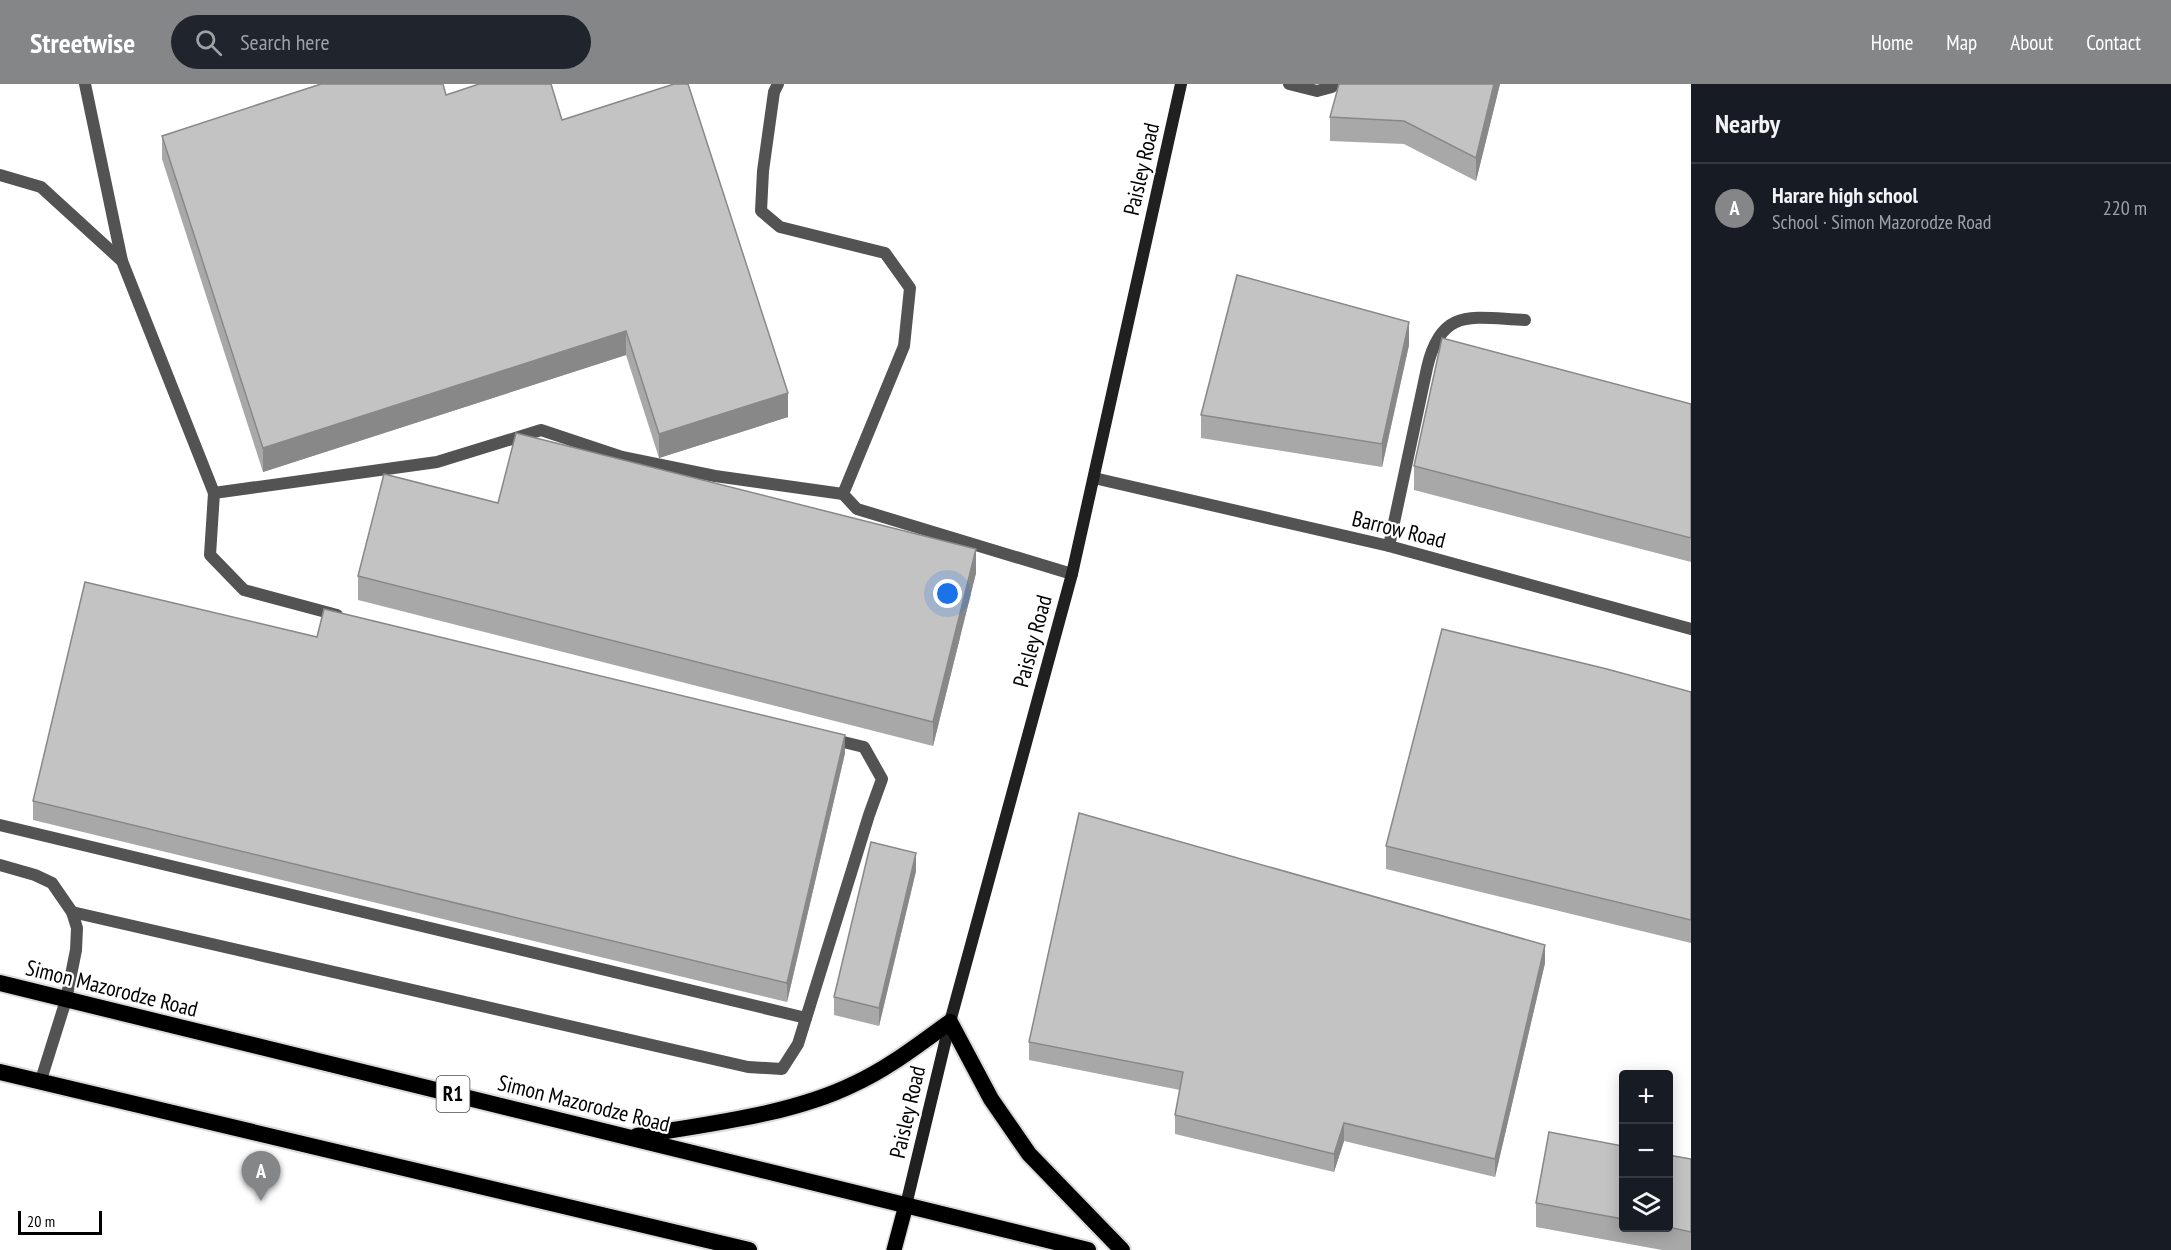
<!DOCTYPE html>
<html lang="en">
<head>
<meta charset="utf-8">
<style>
  :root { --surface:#171b24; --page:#20242c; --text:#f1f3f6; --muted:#9ea1a6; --line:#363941; --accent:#858687 }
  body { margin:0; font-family:"PT Sans Narrow",sans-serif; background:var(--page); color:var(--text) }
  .controls { position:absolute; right:18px; bottom:18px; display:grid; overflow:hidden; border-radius:6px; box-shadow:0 3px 15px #0003 }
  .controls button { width:54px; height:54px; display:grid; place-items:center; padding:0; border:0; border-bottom:2px solid var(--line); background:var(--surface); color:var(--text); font:30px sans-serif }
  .scale { position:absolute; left:18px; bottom:15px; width:84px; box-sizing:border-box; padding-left:6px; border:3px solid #000; border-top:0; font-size:16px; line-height:21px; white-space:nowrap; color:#000; -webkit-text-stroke:4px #fff; paint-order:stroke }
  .you { position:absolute; left:948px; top:510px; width:21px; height:21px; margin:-15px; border:4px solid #fff; border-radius:50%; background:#1a73e8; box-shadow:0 0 0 9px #1a73e833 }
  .badge { display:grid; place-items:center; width:39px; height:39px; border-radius:50%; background:var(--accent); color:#fff; font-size:20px; font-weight:700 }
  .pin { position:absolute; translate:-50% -50px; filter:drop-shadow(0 2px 3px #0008) }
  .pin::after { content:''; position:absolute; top:32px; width:21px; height:18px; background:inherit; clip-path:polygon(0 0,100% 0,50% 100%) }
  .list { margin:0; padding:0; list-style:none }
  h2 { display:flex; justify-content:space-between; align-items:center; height:78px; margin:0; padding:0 24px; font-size:26px }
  h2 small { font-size:20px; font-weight:400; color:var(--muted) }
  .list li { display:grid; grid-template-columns:39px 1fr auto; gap:18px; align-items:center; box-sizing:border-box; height:90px; padding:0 24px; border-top:2px solid var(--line) }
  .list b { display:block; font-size:22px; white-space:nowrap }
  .list p { margin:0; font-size:20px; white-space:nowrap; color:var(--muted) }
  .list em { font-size:20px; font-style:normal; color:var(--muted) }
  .icon { flex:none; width:33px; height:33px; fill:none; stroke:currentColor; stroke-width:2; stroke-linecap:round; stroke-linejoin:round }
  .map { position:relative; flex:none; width:1691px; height:1166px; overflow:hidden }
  header { display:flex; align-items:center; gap:36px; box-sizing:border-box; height:84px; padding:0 30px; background:var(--accent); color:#fff }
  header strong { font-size:28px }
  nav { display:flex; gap:33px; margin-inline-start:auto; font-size:21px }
  .search { width:420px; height:54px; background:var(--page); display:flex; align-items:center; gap:15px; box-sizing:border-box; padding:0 21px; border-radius:33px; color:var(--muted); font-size:22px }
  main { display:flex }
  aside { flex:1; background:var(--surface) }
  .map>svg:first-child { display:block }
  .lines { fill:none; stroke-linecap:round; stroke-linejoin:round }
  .primary-casing { stroke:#dbdbdb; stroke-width:18 }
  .trunk-casing { stroke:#dbdbdb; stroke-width:20 }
  .service { stroke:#535353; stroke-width:12 }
  .minor { stroke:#535353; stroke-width:12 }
  .secondary { stroke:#202020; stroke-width:12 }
  .primary { stroke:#000; stroke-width:15 }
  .trunk { stroke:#000; stroke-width:16 }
  .wall { fill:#a8a8a8 }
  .shaded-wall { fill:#888 }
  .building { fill:#c3c3c3; stroke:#888; stroke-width:1.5 }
  .labels { text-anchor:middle; stroke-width:4.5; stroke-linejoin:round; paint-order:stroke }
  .shield { fill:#fff; stroke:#4c4c4c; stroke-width:1.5 }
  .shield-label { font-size:21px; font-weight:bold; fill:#000 }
  .street-label { font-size:22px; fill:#000; stroke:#fff }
</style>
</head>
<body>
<header>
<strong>Streetwise</strong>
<div class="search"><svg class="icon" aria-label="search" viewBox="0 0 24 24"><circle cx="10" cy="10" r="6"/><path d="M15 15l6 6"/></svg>Search here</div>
<nav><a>Home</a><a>Map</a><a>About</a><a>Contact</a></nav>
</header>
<main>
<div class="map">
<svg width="1691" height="1166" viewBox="0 0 1691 1166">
  <rect width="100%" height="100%" fill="#fff"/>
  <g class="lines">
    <!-- primary casing -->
    <g class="primary-casing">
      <path id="primary" d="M894 1166 906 1121"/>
    </g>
    <!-- trunk casing -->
    <g class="trunk-casing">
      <g id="trunk">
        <path d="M0 899 1088 1166"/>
        <path d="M0 988 749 1166"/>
        <path d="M637 1052C706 1040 791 1031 854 1000 889 984 919 960 950 938L991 1015 1029 1070 1122 1166"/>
      </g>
    </g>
    <!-- service -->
    <g class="service">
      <path d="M85 0 122 177"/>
      <path d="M778 0 774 8 763 87 761 127 780 143 885 169 910 204 904 262 843 410 857 425 1072 490"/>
      <path d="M1289 0 1317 7 1332 3 1334 0"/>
      <path d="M0 91 41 103 122 177 214 409"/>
      <path d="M1389 462 1427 284C1441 222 1473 234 1525 236"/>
      <path d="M337 531 244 506 210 471 214 409 437 378 541 346 622 373 715 392 843 410"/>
      <path d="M0 741 806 934"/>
      <path d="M0 781 35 791 52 799 72 828 77 844 76 866 66 916 40 999"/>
      <path d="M72 828 748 983 782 985 798 960 869 731 882 695 864 663 831 655"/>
    </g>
    <!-- minor -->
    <path class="minor" d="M1094 394 1389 462 1691 545"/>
    <!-- secondary -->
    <path class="secondary" d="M906 1121 950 938 1072 490 1181 0"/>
    <!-- primary -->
    <use href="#primary" class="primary"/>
    <!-- trunk -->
    <use href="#trunk" class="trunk"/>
  </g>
  <!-- wall -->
  <g class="wall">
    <path d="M1500 0 1476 97 1404 60 1330 57V33Z"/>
    <path d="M446 11 562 36 788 333 659 374 626 271 263 388 162 75V52Z"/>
    <path d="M1409 261 1382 383 1201 354V331Z"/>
    <path d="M1691 320V478L1414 406V382Z"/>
    <path d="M498 419 976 489 933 662 358 516V492Z"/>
    <path d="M317 553 845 669 787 918 33 736V717Z"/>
    <path d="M1691 608V859L1386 785V762Z"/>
    <path d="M916 787 879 942 834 931V913Z"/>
    <path d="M1545 879 1495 1093 1344 1057 1334 1088 1175 1050V1031L1180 1006 1029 976V958Z"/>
    <path d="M1623 1062V1143H1668L1691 1075V1166H1662L1536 1143V1119Z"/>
  </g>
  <!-- shaded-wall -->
  <g class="shaded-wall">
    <path d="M1494 0H1500L1476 97V74Z"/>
    <path d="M1409 238V261L1382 383V360Z"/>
    <path d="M626 247V271L263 388V364Z"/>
    <path d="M788 309V333L659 374V350Z"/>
    <path d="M976 465V489L933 662V638Z"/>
    <path d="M845 651V669L787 918V899Z"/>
    <path d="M916 769V787L879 942V924Z"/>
    <path d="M1545 861V879L1495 1093V1075Z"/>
    <path d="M1344 1039V1057L1334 1088V1070Z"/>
  </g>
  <!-- building -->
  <g class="building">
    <path d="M321 0H443L446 11 479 0H551L562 36 674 0H688L788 309 659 350 626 247 263 364 162 52Z"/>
    <path d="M1339 0H1494L1476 74 1404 37 1330 33Z"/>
    <path d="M1237 191 1409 238 1382 360 1201 331Z"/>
    <path d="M1442 254 1691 320V454L1414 382Z"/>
    <path d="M516 349 976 465 933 638 358 492 384 390 498 419Z"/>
    <path d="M85 498 317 553 324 525 845 651 787 899 33 717Z"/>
    <path d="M1442 545 1607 585 1691 608V836L1386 762Z"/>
    <path d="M1079 729 1545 861 1495 1075 1344 1039 1334 1070 1175 1031 1183 988 1029 958Z"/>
    <path d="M871 758 916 769 879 924 834 913Z"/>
    <path d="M1549 1048 1623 1062V1135L1536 1119Z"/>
    <path d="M1668 1071 1691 1075V1148L1668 1143Z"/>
  </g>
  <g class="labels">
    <!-- shield labels -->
    <rect class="shield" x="436.5" y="992" width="33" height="36" rx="4.5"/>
    <g class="shield-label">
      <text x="453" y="1017">R1</text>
    </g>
    <!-- street labels -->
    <g class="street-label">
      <text transform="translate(1141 85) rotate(-77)" y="8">Paisley Road</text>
      <text transform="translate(1399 445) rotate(14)" y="8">Barrow Road</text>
      <text transform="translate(1032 557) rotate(-75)" y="8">Paisley Road</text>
      <text transform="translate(112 904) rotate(14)" y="8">Simon Mazorodze Road</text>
      <text transform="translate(584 1019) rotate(14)" y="8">Simon Mazorodze Road</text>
      <text transform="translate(907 1028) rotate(-77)" y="8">Paisley Road</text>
    </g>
  </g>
</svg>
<div class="controls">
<button>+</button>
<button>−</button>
<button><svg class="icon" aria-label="layers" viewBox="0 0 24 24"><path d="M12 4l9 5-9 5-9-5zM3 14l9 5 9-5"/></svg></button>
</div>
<div class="scale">20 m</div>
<div class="you"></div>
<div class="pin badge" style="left:261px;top:1117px">A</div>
</div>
<aside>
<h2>Nearby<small></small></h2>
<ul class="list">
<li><span class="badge">A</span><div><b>Harare high school</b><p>School · Simon Mazorodze Road</p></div><em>220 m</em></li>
</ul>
</aside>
</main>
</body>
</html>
